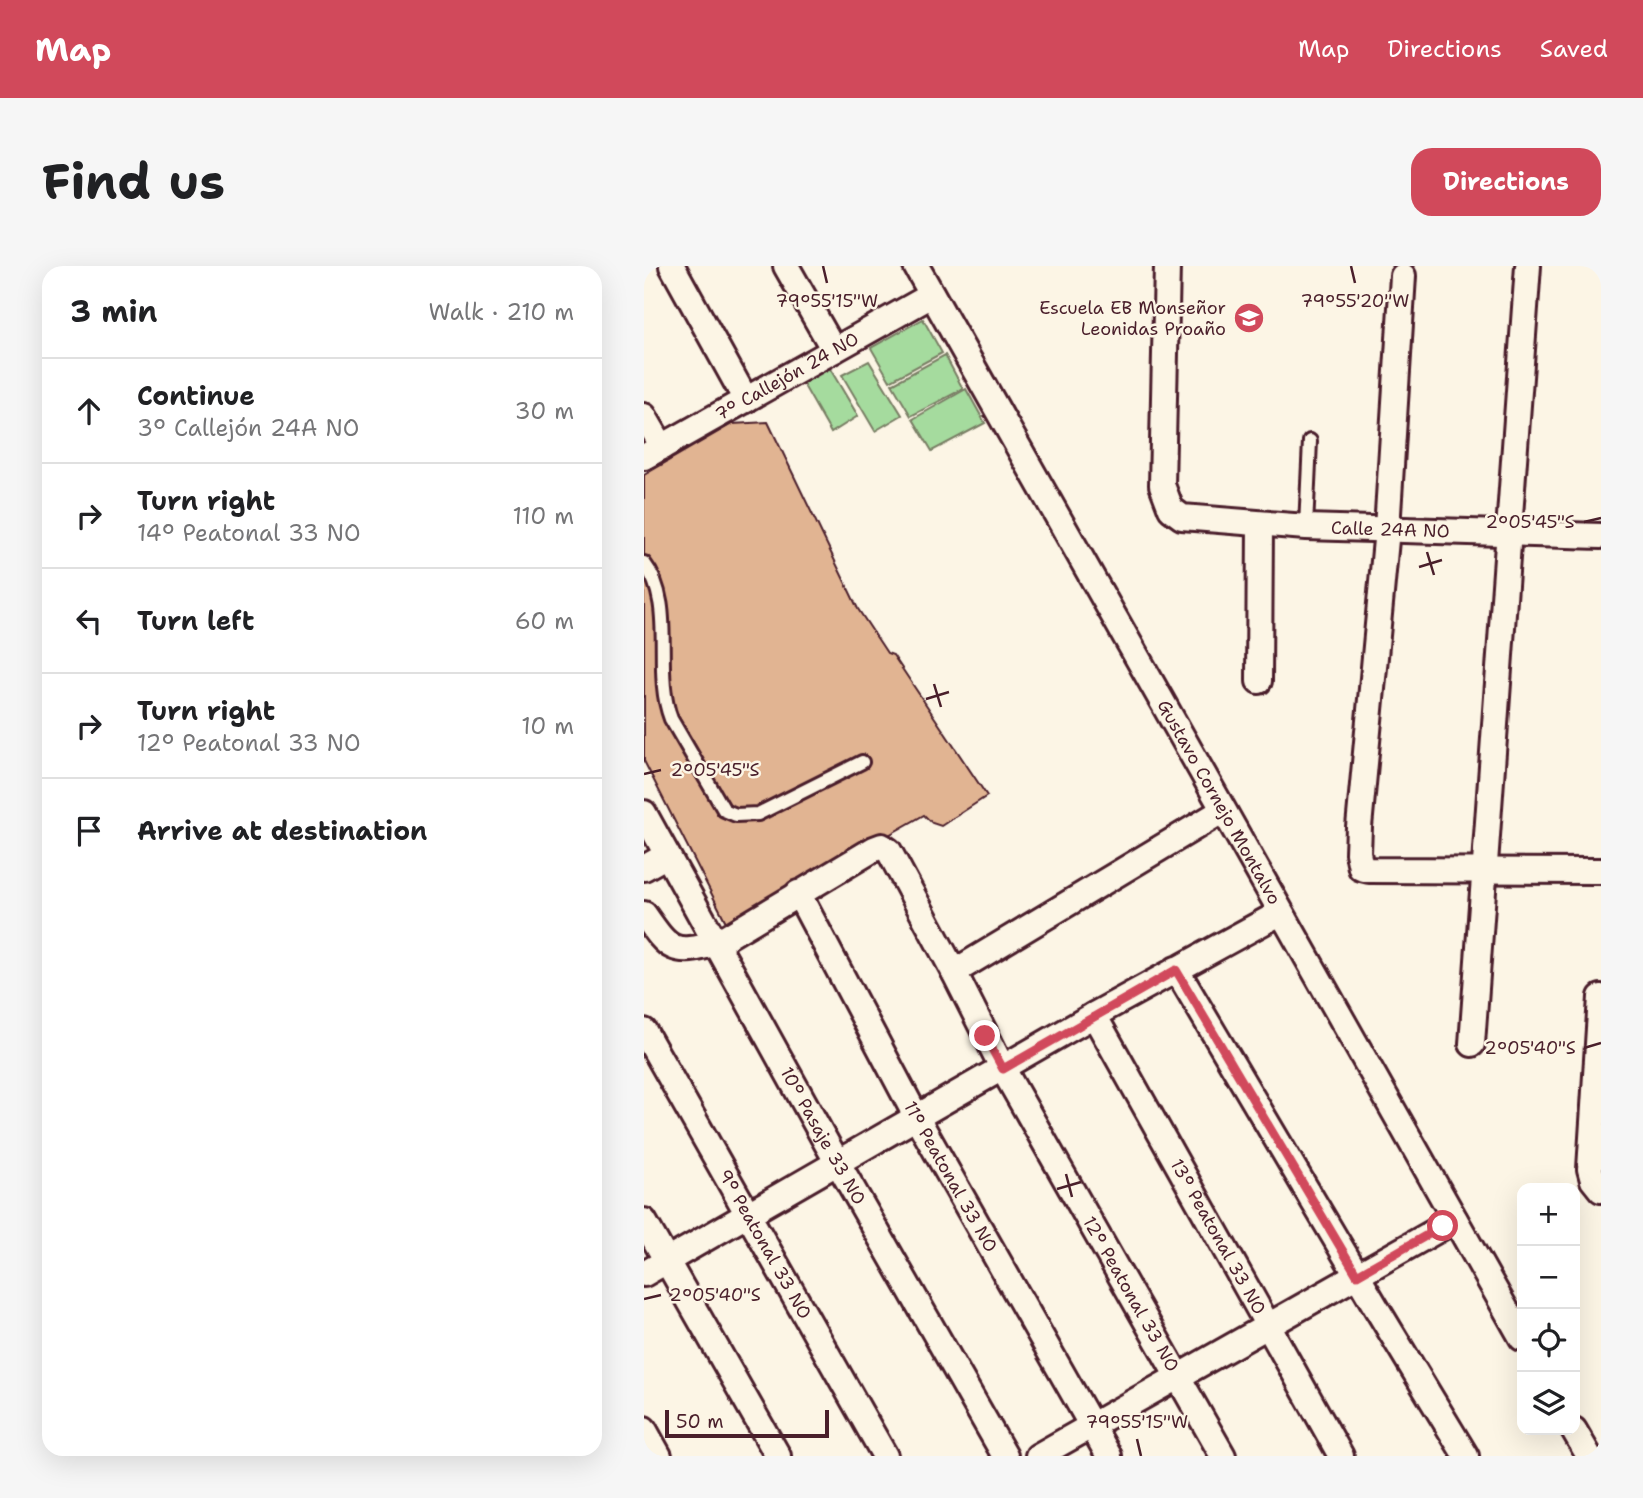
<!DOCTYPE html>
<html lang="en">
<head>
<meta charset="utf-8">
<style>
  :root { --surface:#fff; --page:#f6f6f6; --text:#202124; --muted:#757577; --line:#e0e0e0; --accent:#d1495b }
  body { margin:0; font-family:"Shantell Sans",sans-serif; background:var(--page); color:var(--text) }
  .controls { position:absolute; right:21px; bottom:21px; display:grid; overflow:hidden; border-radius:14px; box-shadow:0 7px 28px #0002 }
  .controls button { width:63px; height:63px; display:grid; place-items:center; padding:0; border:0; border-bottom:2px solid var(--line); background:var(--surface); color:var(--text); font:35px sans-serif }
  .scale { position:absolute; left:21px; bottom:18px; width:164px; box-sizing:border-box; padding-left:7px; border:4px solid #4a1f2b; border-top:0; font-size:19px; line-height:24px; white-space:nowrap; color:#4a1f2b; -webkit-text-stroke:5px #fcf5e5; paint-order:stroke }
  .stop { position:absolute; width:21px; height:21px; margin:-16px; border:5px solid #d1495b; border-radius:50%; background:#fff }
  .stop.end { background:#d1495b; border-color:#fff; box-shadow:0 2px 7px #0008 }
  .list { margin:0; padding:0; list-style:none }
  h2 { display:flex; justify-content:space-between; align-items:center; height:91px; margin:0; padding:0 28px; font-size:30px }
  h2 small { font-size:23px; font-weight:400; color:var(--muted) }
  .list li { display:grid; grid-template-columns:46px 1fr auto; gap:21px; align-items:center; box-sizing:border-box; height:105px; padding:0 28px; border-top:2px solid var(--line) }
  .list b { display:block; font-size:26px; white-space:nowrap }
  .list p { margin:0; font-size:23px; white-space:nowrap; color:var(--muted) }
  .list em { font-size:23px; font-style:normal; color:var(--muted) }
  .icon { flex:none; width:38px; height:38px; fill:none; stroke:currentColor; stroke-width:2; stroke-linecap:round; stroke-linejoin:round }
  .map { position:relative; flex:none; width:957px; height:1190px; overflow:hidden; border-radius:21px }
  header { display:flex; align-items:center; gap:42px; box-sizing:border-box; height:98px; padding:0 35px; background:var(--accent); color:#fff }
  header strong { font-size:33px }
  nav { display:flex; gap:38px; margin-inline-start:auto; font-size:24px }
  .intro { display:flex; align-items:center; justify-content:space-between; box-sizing:border-box; height:168px; padding:0 42px }
  h1 { margin:0; font-size:49px }
  .button { padding:18px 32px; border-radius:21px; background:var(--accent); color:#fff; font-size:24px; font-weight:700 }
  main { display:flex; gap:42px; padding:0 42px }
  aside { flex:1; background:var(--surface); border-radius:21px; box-shadow:0 7px 28px #0002 }
  .map>svg:first-child { display:block }
  .green { fill:#a5db9e; stroke:#787d64; stroke-width:2 }
  .building { fill:#e1b492; stroke:#4a1f2b; stroke-width:2 }
  .lines { fill:none; stroke-linecap:round; stroke-linejoin:round }
  .lane-casing { stroke:#4a1f2b; stroke-width:18 }
  .street-casing { stroke:#4a1f2b; stroke-width:30 }
  .lane { stroke:#fcf5e5; stroke-width:12 }
  .street { stroke:#fcf5e5; stroke-width:24 }
  .route { stroke:#d1495b; stroke-width:9 }
  .ticks { fill:none; stroke:#4a1f2b; stroke-width:2.5 }
  .labels { text-anchor:middle; stroke-width:5; stroke-linejoin:round; paint-order:stroke }
  .poi-label { font-size:18px; fill:#4a1f2b; stroke:#fcf5e5; text-anchor:end }
  .street-label { font-size:18px; fill:#4a1f2b; stroke:#fcf5e5 }
  .ticks-label { font-size:18px; text-anchor:middle; fill:#4a1f2b; stroke:#fcf5e5; stroke-width:5; stroke-linejoin:round; paint-order:stroke }
</style>
</head>
<body>
<header>
<strong>Map</strong>
<nav><a>Map</a><a>Directions</a><a>Saved</a></nav>
</header>
<div class="intro"><h1>Find us</h1><a class="button">Directions</a></div>
<main>
<aside>
<h2>3 min<small>Walk · 210 m</small></h2>
<ul class="list">
<li><svg class="icon" aria-label="ahead" viewBox="0 0 24 24"><path d="M12 20V5M6 11l6-6 6 6"/></svg><div><b>Continue</b><p>3° Callejón 24A NO</p></div><em>30 m</em></li>
<li><svg class="icon" aria-label="right" viewBox="0 0 24 24"><path d="M7 20v-9h11M14 6l5 5-5 5"/></svg><div><b>Turn right</b><p>14° Peatonal 33 NO</p></div><em>110 m</em></li>
<li><svg class="icon" aria-label="left" viewBox="0 0 24 24"><path d="M17 20v-9H6M10 6l-5 5 5 5"/></svg><div><b>Turn left</b></div><em>60 m</em></li>
<li><svg class="icon" aria-label="right" viewBox="0 0 24 24"><path d="M7 20v-9h11M14 6l5 5-5 5"/></svg><div><b>Turn right</b><p>12° Peatonal 33 NO</p></div><em>10 m</em></li>
<li><svg class="icon" aria-label="arrive" viewBox="0 0 24 24"><path d="M6 21V4h12l-3 4 3 4H6"/></svg><div><b>Arrive at destination</b></div></li>
</ul>
</aside>
<div class="map">
<svg width="957" height="1190" viewBox="0 0 957 1190">
  <rect width="100%" height="100%" fill="#fcf5e5"/>
  <filter id="ink" filterUnits="userSpaceOnUse"><feTurbulence type="fractalNoise" baseFrequency=".0143" numOctaves="2"/><feDisplacementMap in="SourceGraphic" scale="14" xChannelSelector="R" yChannelSelector="G"/><feConvolveMatrix kernelMatrix="1 2 1 2 8 2 1 2 1" color-interpolation-filters="sRGB"/></filter>
  <g filter="url(#ink)">
    <!-- green -->
    <g class="green">
      <path d="M279 53 298 87 246 115 227 82Z"/>
      <path d="M301 89 319 123 267 150 248 118Z"/>
      <path d="M225 95 258 149 231 165 198 109Z"/>
      <path d="M182 96 214 150 187 167 155 111Z"/>
      <path d="M322 123 341 157 288 185 269 153Z"/>
    </g>
    <!-- building -->
    <path class="building" d="M124 156 214 343 243 387 249 389 343 530 297 560 288 557 280 549 84 660 0 495V209L88 158Z"/>
    <g class="lines">
      <!-- lane casing -->
      <g class="lane-casing">
        <g id="lane">
          <path d="M662 261 666 175"/>
          <path d="M0 297C33 339 8 404 27 453L80 544 92 549 114 548 218 496"/>
        </g>
      </g>
      <!-- street casing -->
      <g class="street-casing">
        <g id="street">
          <path d="M28 0 102 134"/>
          <path d="M142 0 190 84"/>
          <path id="s1" d="M272 0 878 1072"/>
          <path id="s2" d="M523 0 518 219 527 243 538 251 662 261 957 270"/>
          <path d="M759 10 743 263 715 561 714 587 717 602 725 604 957 605"/>
          <path d="M0 150 18 181"/>
          <path id="s3" d="M0 191 288 29"/>
          <path d="M615 415 616 258"/>
          <path id="s4" d="M0 547 183 878 361 1190"/>
          <path d="M0 602 23 589"/>
          <path id="s5" d="M154 627 273 852 465 1190"/>
          <path id="s6" d="M0 648C25 684 29 690 73 677L230 583 238 580 245 585 310 706 359 803 579 1190"/>
          <path d="M532 703 733 1043 822 1190"/>
          <path d="M310 706 578 545"/>
          <path d="M957 731 946 903 949 914 957 924"/>
          <path id="s7" d="M450 749 697 1190"/>
          <path id="s8" d="M0 765 241 1190"/>
          <path d="M828 778 884 0"/>
          <path d="M0 955 134 1190"/>
          <path d="M0 1008 450 749 636 647"/>
          <path d="M0 1163 15 1190"/>
          <path d="M930 1164 945 1190"/>
          <path d="M394 1190 811 954"/>
        </g>
      </g>
      <!-- lane -->
      <use href="#lane" class="lane"/>
      <!-- street -->
      <use href="#street" class="street"/>
    </g>
  </g>
  <g class="lines" filter="url(#ink)">
    <!-- route -->
    <path class="route" d="M341 770 359 803 532 704 713 1009 799 960"/>
  </g>
  <!-- ticks -->
  <path class="ticks" d="M179 0 183 17M707 0 711 17M940 256 957 252M783 286 790 309M775 301 798 294M290 418 297 441M282 433 305 426M0 508 17 504M940 782 957 777M422 908 428 931M413 923 437 916M0 1033 17 1029M493 1173 497 1190"/>
  <!-- icons -->
  <defs>
    <g id="school-disc" transform="scale(1.575)"><circle r="9.5" fill="#d1495b" stroke="#fcf5e5"/><path d="M0-5L7-2L0 1L-7-2ZM-4 1L0 2.5L4 1V4Q0 6-4 4Z" fill="#fff"/></g>
  </defs>
  <g fill-rule="evenodd">
    <use href="#school-disc" x="605" y="52"/>
  </g>
  <g class="labels">
    <!-- poi labels -->
    <g class="poi-label">
      <text x="582" y="48">Escuela EB Monseñor<tspan x="582" dy="21">Leonidas Proaño</tspan></text>
    </g>
    <!-- street labels -->
    <g class="street-label">
      <text dy="6" stroke="none"><textPath href="#s3" startOffset="164">7° Callejón 24 NO</textPath></text>
      <text dy="6" stroke="none"><textPath href="#s2" startOffset="467">Calle 24A NO</textPath></text>
      <text dy="6" stroke="none"><textPath href="#s1" startOffset="616">Gustavo Cornejo Montalvo</textPath></text>
      <text dy="6" stroke="none"><textPath href="#s4" startOffset="369">10° Pasaje 33 NO</textPath></text>
      <text dy="6" stroke="none"><textPath href="#s5" startOffset="322">11° Peatonal 33 NO</textPath></text>
      <text dy="6" stroke="none"><textPath href="#s7" startOffset="254">13° Peatonal 33 NO</textPath></text>
      <text dy="6" stroke="none"><textPath href="#s8" startOffset="245">9° Peatonal 33 NO</textPath></text>
      <text dy="6" stroke="none"><textPath href="#s6" startOffset="794">12° Peatonal 33 NO</textPath></text>
    </g>
  </g>
  <g class="ticks-label">
    <text x="183" y="41">79°55'15"W</text>
    <text x="711" y="41">79°55'20"W</text>
    <text x="886" y="262">2°05'45"S</text>
    <text x="71" y="510">2°05'45"S</text>
    <text x="886" y="788">2°05'40"S</text>
    <text x="71" y="1035">2°05'40"S</text>
    <text x="493" y="1162">79°55'15"W</text>
  </g>
</svg>
<div class="controls">
<button>+</button>
<button>−</button>
<button><svg class="icon" aria-label="locate" viewBox="0 0 24 24"><circle cx="12" cy="12" r="6"/><path d="M12 2v4M12 18v4M2 12h4M18 12h4"/></svg></button>
<button><svg class="icon" aria-label="layers" viewBox="0 0 24 24"><path d="M12 4l9 5-9 5-9-5zM3 14l9 5 9-5"/></svg></button>
</div>
<div class="scale">50 m</div>
<div class="stop" style="left:799px;top:960px"></div>
<div class="stop end" style="left:341px;top:770px"></div>
</div>
</main>
</body>
</html>
